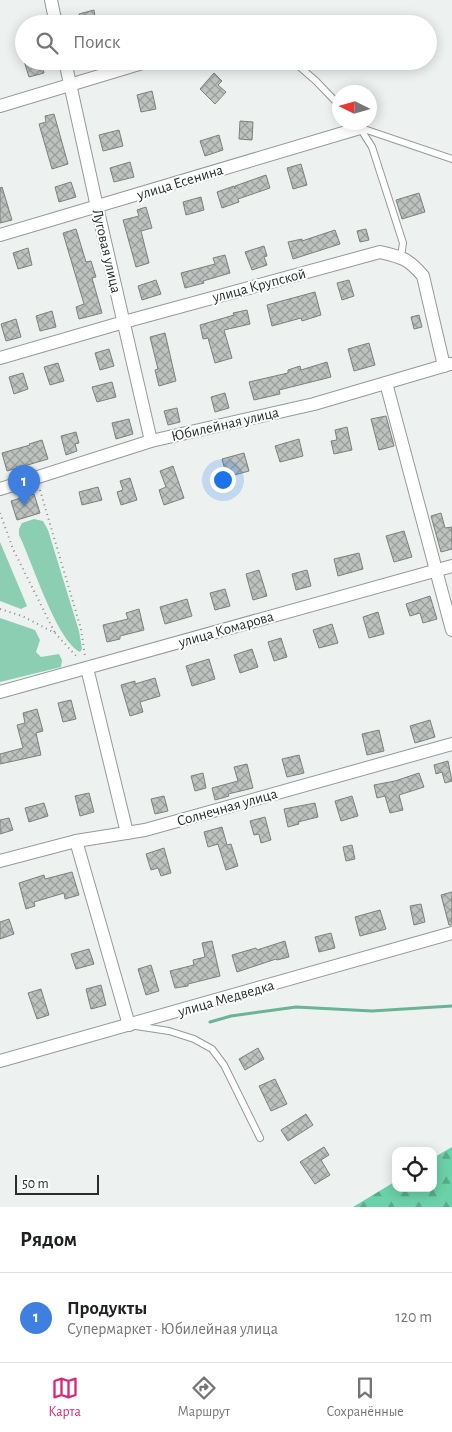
<!DOCTYPE html>
<html lang="ru">
<head>
<meta charset="utf-8">
<style>
  :root { --surface:#fff; --page:#f6f6f6; --text:#202124; --muted:#757577; --line:#e0e0e0; --accent:#db2777 }
  body { margin:0; font-family:"Alegreya Sans",sans-serif; background:var(--page); color:var(--text) }
  .controls { position:absolute; right:15px; bottom:15px; display:grid; overflow:hidden; border-radius:10px; box-shadow:0 2px 12px #0003 }
  .controls button { width:45px; height:45px; display:grid; place-items:center; padding:0; border:0; border-bottom:1px solid var(--line); background:var(--surface); color:var(--text); font:25px sans-serif }
  .compass { position:absolute; left:332px; top:85px; width:45px; height:45px; border-radius:50%; background:var(--surface); box-shadow:0 2px 12px #0003; rotate:275deg }
  .scale { position:absolute; left:15px; bottom:12px; width:84px; box-sizing:border-box; padding-left:5px; border:2px solid #2b2d2c; border-top:0; font-size:14px; line-height:18px; white-space:nowrap; color:#2b2d2c; -webkit-text-stroke:4px #fcfffd; paint-order:stroke }
  .you { position:absolute; left:222px; top:479px; width:18px; height:18px; margin:-12px; border:4px solid #fff; border-radius:50%; background:#1a73e8; box-shadow:0 0 0 8px #1a73e833 }
  .badge { display:grid; place-items:center; width:32px; height:32px; border-radius:50%; background:var(--accent); color:#fff; font-size:16px; font-weight:700 }
  .pin { position:absolute; translate:-50% -41px; filter:drop-shadow(0 1px 2px #0008) }
  .pin::after { content:''; position:absolute; top:26px; width:18px; height:15px; background:inherit; clip-path:polygon(0 0,100% 0,50% 100%) }
  .list { margin:0; padding:0; list-style:none }
  h2 { display:flex; justify-content:space-between; align-items:center; height:65px; margin:0; padding:0 20px; font-size:21px }
  h2 small { font-size:16px; font-weight:400; color:var(--muted) }
  .list li { display:grid; grid-template-columns:32px 1fr auto; gap:15px; align-items:center; box-sizing:border-box; height:90px; padding:0 20px; border-top:1px solid var(--line) }
  .list b { display:block; font-size:19px; white-space:nowrap }
  .list p { margin:0; font-size:16px; white-space:nowrap; color:var(--muted) }
  .list em { font-size:16px; font-style:normal; color:var(--muted) }
  .icon { flex:none; width:28px; height:28px; fill:none; stroke:currentColor; stroke-width:2; stroke-linecap:round; stroke-linejoin:round }
  .map { position:relative; flex:none; width:452px; height:1207px; overflow:hidden }
  .search { position:absolute; background:var(--surface); box-shadow:0 2px 12px #0003; left:15px; right:15px; top:15px; height:55px; display:flex; align-items:center; gap:12px; box-sizing:border-box; padding:0 18px; border-radius:28px; color:var(--muted); font-size:19px }
  .sheet { height:155px; background:var(--surface) }
  nav { display:flex; justify-content:space-around; align-items:center; box-sizing:border-box; height:70px; border-top:1px solid var(--line); background:var(--surface); font-size:14px; color:var(--muted) }
  nav a { display:grid; justify-items:center; gap:2px }
  nav .on { color:var(--accent) }
  .map>svg:first-child { display:block }
  .green { fill:#8cceb1 }
  .forest { fill:url(#forest-firs) }
  .lines { fill:none; stroke-linecap:round; stroke-linejoin:round }
  .stream { stroke:#6bb396; stroke-width:3 }
  .building { fill:url(#building-cross-hatch); stroke:#7c807e }
  .service-casing { stroke:#959a98; stroke-width:8 }
  .minor-casing { stroke:#959a98; stroke-width:14 }
  .path { stroke:#898d8b; stroke-width:2; stroke-dasharray:1 4; stroke-linecap:butt }
  .service { stroke:#fff; stroke-width:6 }
  .minor { stroke:#fff; stroke-width:12 }
  .labels { text-anchor:middle; stroke-width:4; stroke-linejoin:round; paint-order:stroke }
  .street-label { font-size:15px; fill:#2b2d2c; stroke:#fcfffd }
</style>
</head>
<body>
<div class="map">
<svg width="452" height="1207" viewBox="0 0 452 1207">
  <defs>
    <pattern id="forest-firs" width="22" height="20" patternUnits="userSpaceOnUse" patternTransform="scale(1.25)"><rect width="22" height="20" fill="#6bd1a9"/><path d="M5 1l3.5 6h-7zM16 11l3.5 6h-7z" fill="#58aa8a"/></pattern>
    <pattern id="building-cross-hatch" width="8" height="8" patternUnits="userSpaceOnUse" patternTransform="scale(1.25)"><rect width="8" height="8" fill="#bdc2bf"/><path d="M0 0l8 8M0 8l8-8" fill="none" stroke="#9a9e9b"/></pattern>
  </defs>
  <rect width="100%" height="100%" fill="#edf2f0"/>
  <!-- green -->
  <g class="green">
    <path d="M34 519 43 521 48 530 79 631 82 649 80 652C56 640 32 561 19 535V529L22 523Z"/>
    <path d="M0 542 27 606 21 609 0 601Z"/>
    <path d="M0 618 35 630 40 640 36 652 41 657 59 654 62 660 61 667 0 682Z"/>
  </g>
  <!-- forest -->
  <path class="forest" d="M452 1147V1207H353L396 1181V1188H433V1158Z"/>
  <g class="lines">
    <!-- stream -->
    <path class="stream" d="M210 1022 231 1016 296 1007 372 1011 452 1006"/>
  </g>
  <!-- building -->
  <g class="building">
    <path d="M94 10 96 22 81 24 79 14Z"/>
    <path d="M24 61H41L44 73 29 77Z"/>
    <path d="M214 73 222 81 218 85 226 92 215 104 200 89Z"/>
    <path d="M152 91 156 109 141 112 137 95Z"/>
    <path d="M54 114 68 164 52 169 39 124 46 122 45 116Z"/>
    <path d="M240 121 253 122 252 140 239 139Z"/>
    <path d="M119 130 123 146 103 151 99 135Z"/>
    <path d="M219 135 223 150 205 156 200 141Z"/>
    <path d="M130 162 134 177 114 182 110 168Z"/>
    <path d="M301 164 307 185 293 189 287 168Z"/>
    <path d="M266 175 270 188 238 199 239 202 222 208 217 192 234 186 235 189V186Z"/>
    <path d="M71 182 76 197 59 202 55 187Z"/>
    <path d="M2 187 12 220 0 223V188Z"/>
    <path d="M419 193 425 212 402 219 396 200Z"/>
    <path d="M201 197 204 210 186 215 183 202Z"/>
    <path d="M146 207 152 228 141 231 149 263 136 267 123 220 139 216 137 210Z"/>
    <path d="M76 229 86 262 91 261 96 277 92 278 102 313 79 319 76 307 84 304 63 233Z"/>
    <path d="M366 229 369 240 360 242 357 231Z"/>
    <path d="M335 230 340 244 293 259 288 242 302 239V241Z"/>
    <path d="M264 246 267 256 264 257 267 265 252 270 245 252Z"/>
    <path d="M28 248 32 265 18 269 13 253Z"/>
    <path d="M225 255 230 273 203 281 204 283 185 288 181 273 215 264 213 258Z"/>
    <path d="M156 280 161 294 142 300 138 286Z"/>
    <path d="M349 280 354 296 342 300 337 283Z"/>
    <path d="M315 292 321 315 302 321 301 318 272 326 267 305Z"/>
    <path d="M247 310 250 324 224 330 232 358 215 363 208 338 203 339 200 325 234 315 233 313Z"/>
    <path d="M52 311 56 327 40 331 36 316Z"/>
    <path d="M419 315 422 327 414 329 411 317Z"/>
    <path d="M16 319 21 337 6 341 1 324Z"/>
    <path d="M165 333 176 381 159 386 155 370 158 369 150 337Z"/>
    <path d="M369 343 375 365 354 371 348 349Z"/>
    <path d="M109 349 114 366 100 370 95 353Z"/>
    <path d="M327 362 331 377 279 390 280 394 254 400 249 382 288 373V370L300 366 301 370Z"/>
    <path d="M58 363 64 381 50 385 44 367Z"/>
    <path d="M23 373 28 389 14 394 9 377Z"/>
    <path d="M112 382 116 397 97 402 92 387Z"/>
    <path d="M225 393 229 408 215 412 211 397Z"/>
    <path d="M177 408 180 422 168 425 164 411Z"/>
    <path d="M386 416 394 446 379 450 371 419Z"/>
    <path d="M129 419 133 434 116 439 112 423Z"/>
    <path d="M347 427 352 450 334 454 331 441 337 440 335 430Z"/>
    <path d="M76 432 79 443 75 444 77 451 66 455 61 436Z"/>
    <path d="M299 439 303 456 280 462 275 446Z"/>
    <path d="M42 440 48 459 7 471 2 453 30 445 29 444Z"/>
    <path d="M244 453 249 471 227 477 222 459Z"/>
    <path d="M173 466 184 498 164 505 159 490 166 487 160 471Z"/>
    <path d="M130 478 137 500 121 505 117 492 123 490 120 481Z"/>
    <path d="M98 487 102 500 82 505 79 492Z"/>
    <path d="M34 494 40 513 17 520 11 501Z"/>
    <path d="M441 513 445 528 452 527V549L441 552 431 516Z"/>
    <path d="M404 531 412 557 394 562 386 536Z"/>
    <path d="M359 553 363 569 338 576 334 559Z"/>
    <path d="M259 570 267 596 253 600 246 574Z"/>
    <path d="M307 570 311 586 296 590 292 574Z"/>
    <path d="M225 589 230 606 215 610 210 593Z"/>
    <path d="M430 596 437 619 423 623 420 613 410 616 406 604Z"/>
    <path d="M187 599 192 616 165 624 160 607Z"/>
    <path d="M139 609 144 630 120 636V639L107 642 103 625 128 619 126 613Z"/>
    <path d="M378 612 384 634 369 638 363 617Z"/>
    <path d="M332 624 338 643 319 648 313 630Z"/>
    <path d="M281 638 287 657 274 661 268 642Z"/>
    <path d="M252 649 258 667 240 673 234 655Z"/>
    <path d="M209 659 215 679 192 686 186 666Z"/>
    <path d="M155 678 160 696 140 702 143 712 130 716 121 685 135 681V684Z"/>
    <path d="M71 700 76 719 63 722 58 703Z"/>
    <path d="M37 709 43 731 36 733 41 755 0 764V754L23 748 17 725 25 723 23 713Z"/>
    <path d="M430 720 435 737 415 743 410 726Z"/>
    <path d="M379 730 384 751 367 755 362 734Z"/>
    <path d="M299 755 304 773 287 777 282 759Z"/>
    <path d="M448 761 452 781 445 783 442 772 436 774 434 765Z"/>
    <path d="M247 764 253 788 228 794 229 796 215 800 212 788 238 781 234 767Z"/>
    <path d="M203 773 206 788 195 791 191 776Z"/>
    <path d="M419 773 424 787 399 795 403 810 390 813 385 796 377 798 374 785 395 781Z"/>
    <path d="M89 793 94 812 80 816 75 796Z"/>
    <path d="M164 796 168 811 155 814 151 799Z"/>
    <path d="M352 796 358 816 341 821 335 801Z"/>
    <path d="M44 803 48 816 29 822 25 808Z"/>
    <path d="M315 803 318 817 298 822 299 824 288 827 284 809Z"/>
    <path d="M265 817 271 840 261 843 259 834 254 835 250 821Z"/>
    <path d="M9 818 13 830 0 834V820Z"/>
    <path d="M222 827 227 845 231 844 238 866 226 870 218 844 208 847 204 832Z"/>
    <path d="M352 845 355 859 346 861 343 847Z"/>
    <path d="M164 848 171 873 161 876 158 868 151 870 146 854Z"/>
    <path d="M72 872 79 895 65 899 64 893 34 902 35 906 26 909 19 883 44 875 45 879Z"/>
    <path d="M452 892V925H449L441 895Z"/>
    <path d="M421 904 425 922 414 925 410 906Z"/>
    <path d="M380 910 386 929 360 936 355 917Z"/>
    <path d="M9 919 14 934 0 939V922Z"/>
    <path d="M331 933 335 948 319 952 315 937Z"/>
    <path d="M212 941 220 976 188 984V986L175 988 170 971 194 965 193 960 205 957 202 943Z"/>
    <path d="M285 941 289 957 277 960 276 959 237 972 232 955 256 948 257 950Z"/>
    <path d="M89 949 94 964 76 969 71 954Z"/>
    <path d="M151 965 159 991 146 995 138 969Z"/>
    <path d="M101 985 106 1005 91 1009 86 989Z"/>
    <path d="M41 989 49 1015 37 1019 28 993Z"/>
    <path d="M258 1048 264 1059 245 1070 239 1059Z"/>
    <path d="M275 1079 287 1104 271 1111 259 1086Z"/>
    <path d="M306 1114 313 1125 288 1141 281 1130Z"/>
    <path d="M324 1147 329 1155 321 1160 330 1175 315 1184 300 1162Z"/>
  </g>
  <g class="lines">
    <!-- service casing -->
    <g class="service-casing">
      <g id="service">
        <path d="M293 61 316 81 340 106"/>
        <path d="M355 122 360 128 372 147 403 243 401 257"/>
        <path d="M361 128 452 159"/>
        <path d="M136 1026 169 1031 194 1039 212 1049 224 1065 260 1138"/>
      </g>
    </g>
    <!-- minor casing -->
    <g class="minor-casing">
      <g id="minor">
        <path d="M51 0 56 24"/>
        <path d="M65 61 97 207 151 441"/>
        <path d="M0 106 149 61"/>
        <path d="M0 235 360 128"/>
        <path d="M0 358 124 322 380 252C401 257 408 258 423 276L444 366"/>
        <path d="M386 383 452 630"/>
        <path d="M0 489 151 441 314 404 450 364"/>
        <path d="M87 668 127 833"/>
        <path d="M0 692 452 566"/>
        <path d="M76 841 129 1025"/>
        <path d="M0 861 76 841 145 830 452 744"/>
        <path d="M0 1061 452 933"/>
      </g>
    </g>
    <!-- path -->
    <g class="path">
      <path d="M40 490 81 629 85 656"/>
      <path d="M0 513 13 549 55 633"/>
      <path d="M0 609 22 616 55 633 77 657"/>
    </g>
    <!-- service -->
    <use href="#service" class="service"/>
    <!-- minor -->
    <use href="#minor" class="minor"/>
  </g>
  <g class="labels">
    <!-- street labels -->
    <g class="street-label">
      <text transform="translate(180 182) rotate(-17)" y="5">улица Есенина</text>
      <text transform="translate(107 251) rotate(77)" y="5">Луговая улица</text>
      <text transform="translate(259 285) rotate(-15)" y="5">улица Крупской</text>
      <text transform="translate(225 424) rotate(-13)" y="5">Юбилейная улица</text>
      <text transform="translate(226 629) rotate(-16)" y="5">улица Комарова</text>
      <text transform="translate(227 807) rotate(-16)" y="5">Солнечная улица</text>
      <text transform="translate(226 998) rotate(-16)" y="5">улица Медведка</text>
    </g>
  </g>
</svg>
<div class="controls">
<button><svg class="icon" aria-label="locate" viewBox="0 0 24 24"><circle cx="12" cy="12" r="6"/><path d="M12 2v4M12 18v4M2 12h4M18 12h4"/></svg></button>
</div>
<svg class="compass" viewBox="-18 -18 36 36"><path d="M0-13l5 13h-10z" fill="#e53935"/><path d="M0 13l5-13h-10z" fill="#757577"/></svg>
<div class="scale">50 m</div>
<div class="you"></div>
<div class="pin badge" style="left:24px;top:506px;background:#3f7fe0">1</div>
<div class="search"><svg class="icon" aria-label="search" viewBox="0 0 24 24"><circle cx="10" cy="10" r="6"/><path d="M15 15l6 6"/></svg>Поиск</div>
</div>
<section class="sheet">
<h2>Рядом<small></small></h2>
<ul class="list">
<li><span class="badge" style="background:#3f7fe0">1</span><div><b>Продукты</b><p>Супермаркет · Юбилейная улица</p></div><em>120 m</em></li>
</ul>
</section>
<nav>
<a class="on"><svg class="icon" aria-label="map" viewBox="0 0 24 24"><path d="M3 6l6-2 6 2 6-2v14l-6 2-6-2-6 2zM9 4v14M15 6v14"/></svg>Карта</a>
<a><svg class="icon" aria-label="directions" viewBox="0 0 24 24"><path d="M12 3l9 9-9 9-9-9zM9 14v-3h6M13 9l2 2-2 2"/></svg>Маршрут</a>
<a><svg class="icon" aria-label="saved" viewBox="0 0 24 24"><path d="M7 4h10v16l-5-4-5 4z"/></svg>Сохранённые</a>
</nav>
</body>
</html>
